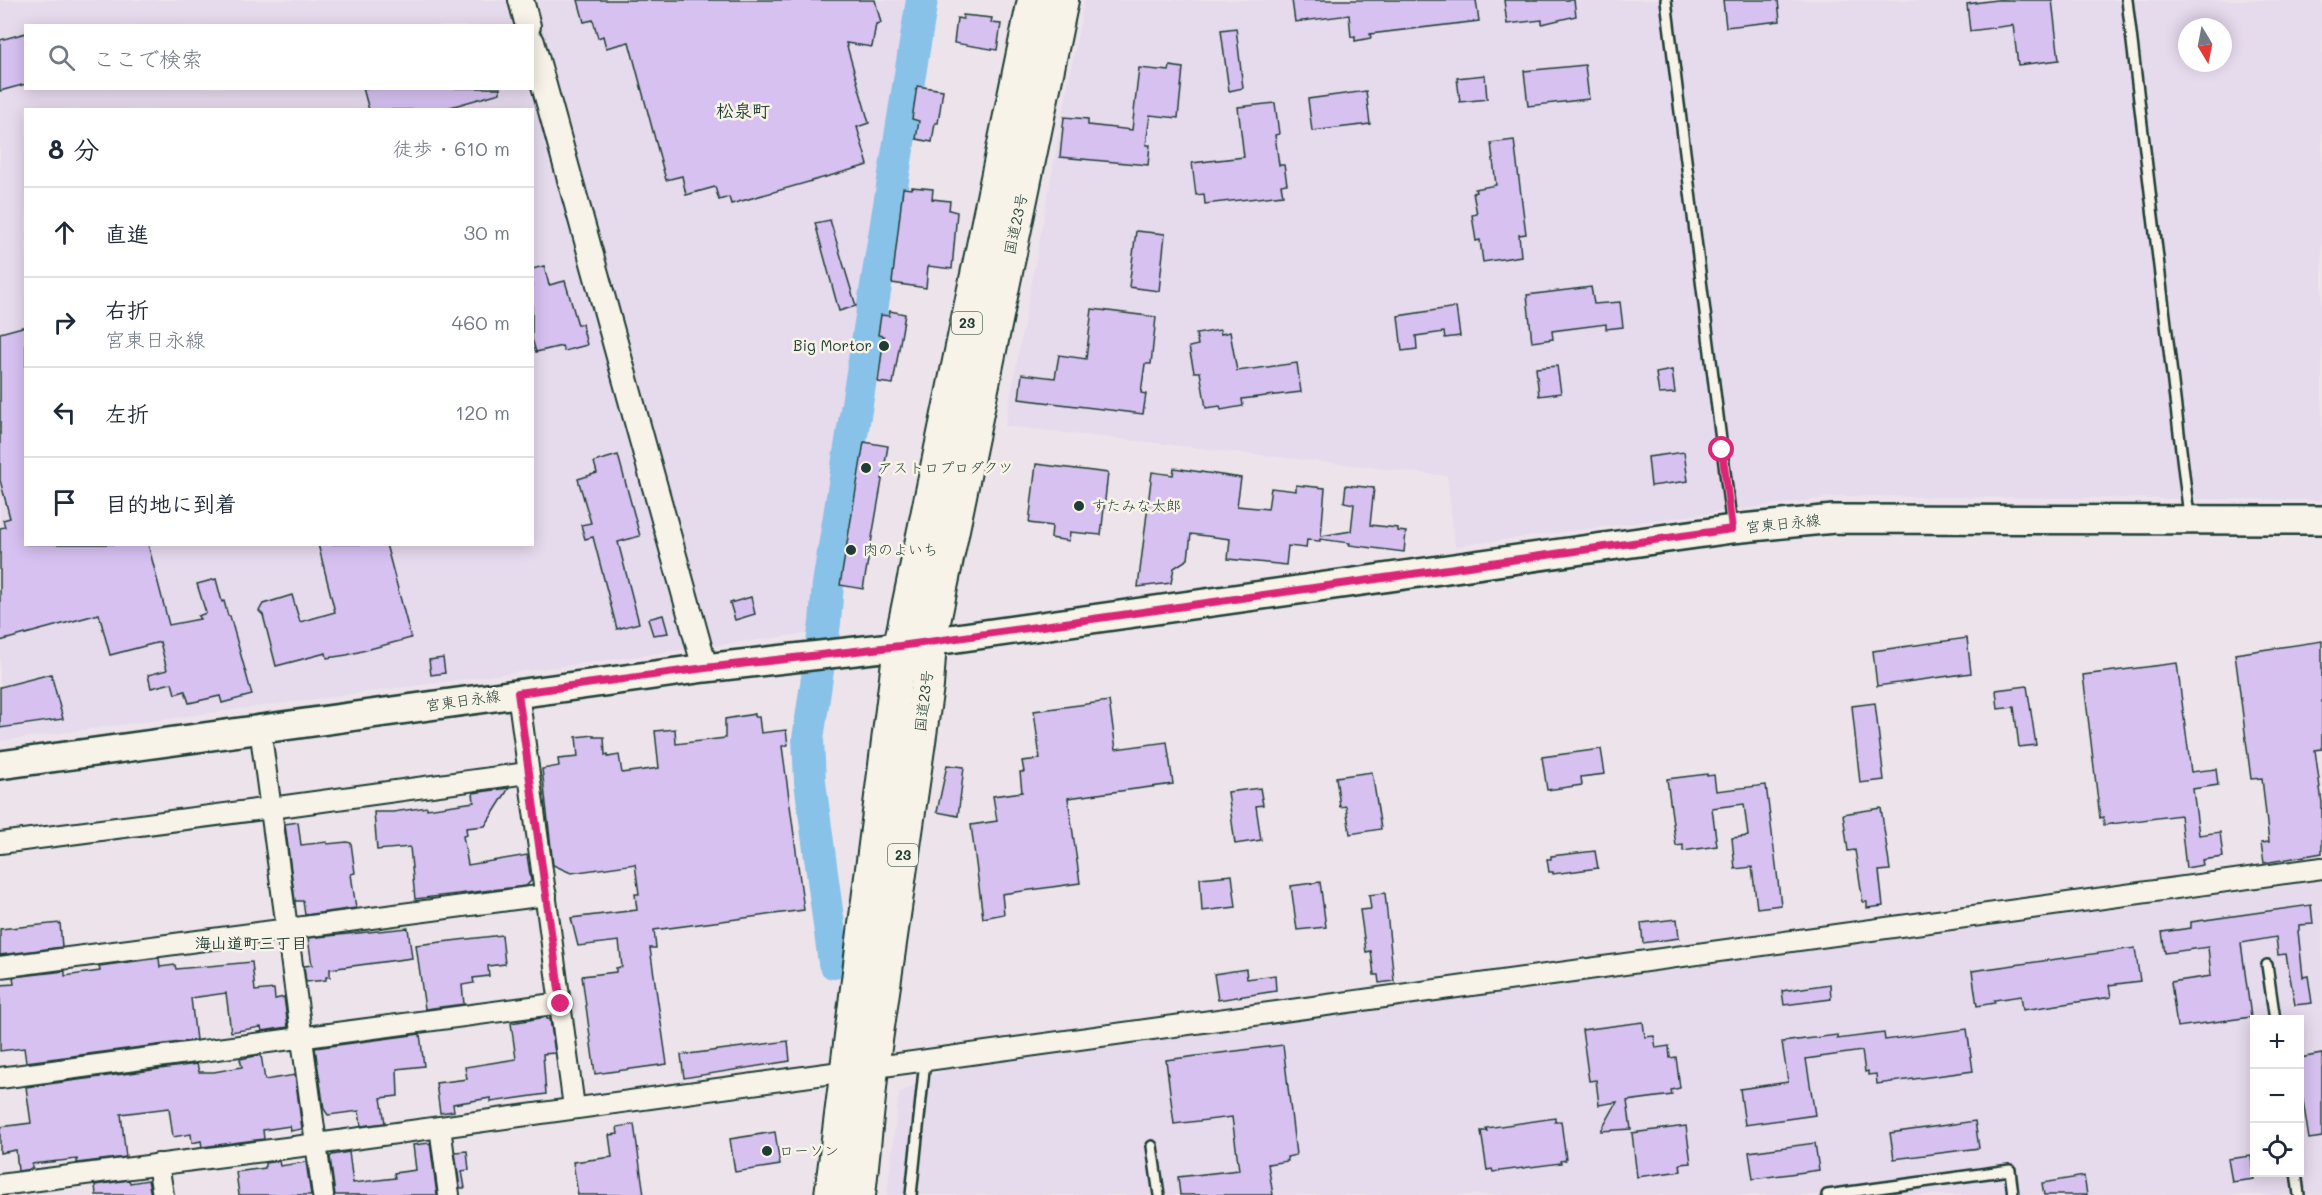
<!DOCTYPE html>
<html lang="ja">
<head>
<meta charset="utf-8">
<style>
  :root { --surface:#fff; --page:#f6f6f7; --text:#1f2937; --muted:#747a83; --line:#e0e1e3 }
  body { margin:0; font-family:Mali,"Klee One",sans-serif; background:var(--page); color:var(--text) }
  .controls { position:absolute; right:18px; bottom:18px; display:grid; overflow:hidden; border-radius:0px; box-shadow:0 3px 15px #0003 }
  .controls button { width:54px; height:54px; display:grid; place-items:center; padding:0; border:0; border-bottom:2px solid var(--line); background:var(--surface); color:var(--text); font:30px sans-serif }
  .compass { position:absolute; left:2178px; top:18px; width:54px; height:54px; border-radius:50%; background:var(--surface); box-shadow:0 3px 15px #0003; rotate:170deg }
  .stop { position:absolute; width:18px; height:18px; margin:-14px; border:4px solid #db2777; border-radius:50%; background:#fff }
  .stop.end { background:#db2777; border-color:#fff; box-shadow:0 2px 6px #0008 }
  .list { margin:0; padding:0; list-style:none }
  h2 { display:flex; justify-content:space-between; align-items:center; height:78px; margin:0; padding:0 24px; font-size:26px }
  h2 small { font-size:20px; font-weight:400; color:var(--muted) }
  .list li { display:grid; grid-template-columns:39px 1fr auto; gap:18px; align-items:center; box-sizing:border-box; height:90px; padding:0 24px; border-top:2px solid var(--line) }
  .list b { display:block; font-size:22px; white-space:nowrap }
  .list p { margin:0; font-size:20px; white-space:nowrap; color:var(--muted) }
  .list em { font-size:20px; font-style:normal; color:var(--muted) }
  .icon { flex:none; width:33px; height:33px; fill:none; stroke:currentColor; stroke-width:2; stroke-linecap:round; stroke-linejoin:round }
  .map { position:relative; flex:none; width:2322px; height:1195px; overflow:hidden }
  .search { position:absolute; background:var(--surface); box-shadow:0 3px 15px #0003; left:24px; top:24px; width:510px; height:66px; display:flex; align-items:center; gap:15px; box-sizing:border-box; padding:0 21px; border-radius:0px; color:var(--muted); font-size:22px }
  .panel { position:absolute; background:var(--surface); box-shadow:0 3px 15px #0003; left:24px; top:108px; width:510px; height:438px; border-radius:0px }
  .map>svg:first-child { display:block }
  .built { fill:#e6daed; fill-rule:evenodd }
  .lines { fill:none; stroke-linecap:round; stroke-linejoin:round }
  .river { stroke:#89c2e8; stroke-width:32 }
  .building { fill:#d6c1f1; stroke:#1f3d34; stroke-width:1.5 }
  .service-casing { stroke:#1f3d34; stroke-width:14 }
  .minor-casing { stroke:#1f3d34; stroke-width:24 }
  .tertiary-casing { stroke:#1f3d34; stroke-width:28 }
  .secondary-casing { stroke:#1f3d34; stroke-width:32 }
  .trunk-casing { stroke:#1f3d34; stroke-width:36 }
  .service { stroke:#f7f3e8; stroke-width:9 }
  .minor { stroke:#f7f3e8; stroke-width:20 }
  .tertiary { stroke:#f7f3e8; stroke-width:24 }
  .secondary { stroke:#f7f3e8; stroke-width:27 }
  .trunk { stroke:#f7f3e8; stroke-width:32 }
  .route { stroke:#db2777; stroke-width:8 }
  .poi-dot { fill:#1f3d34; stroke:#f7f3e8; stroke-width:2 }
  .labels { text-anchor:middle; stroke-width:5; stroke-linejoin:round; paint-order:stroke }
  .shield { fill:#f7f3e8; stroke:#60746a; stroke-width:1.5 }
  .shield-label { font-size:14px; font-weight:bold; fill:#1f3d34 }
  .street-label { font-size:15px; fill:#1f3d34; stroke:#f7f3e8 }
  .poi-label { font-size:15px; fill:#1f3d34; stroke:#f7f3e8; text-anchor:start }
  .neighbourhood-label { font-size:16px; font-weight:bold; fill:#1f3d34; stroke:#f7f3e8 }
  .quarter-label { font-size:18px; font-weight:bold; fill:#1f3d34; stroke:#f7f3e8 }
</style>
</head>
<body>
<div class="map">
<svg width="2322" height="1195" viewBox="0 0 2322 1195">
  <rect width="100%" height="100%" fill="#ede4eb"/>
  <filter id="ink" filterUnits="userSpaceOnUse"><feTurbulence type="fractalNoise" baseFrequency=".0167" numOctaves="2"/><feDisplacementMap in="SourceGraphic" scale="12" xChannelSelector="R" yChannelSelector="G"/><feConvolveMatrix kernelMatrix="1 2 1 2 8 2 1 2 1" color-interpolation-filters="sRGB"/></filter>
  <g filter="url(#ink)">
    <!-- built -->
    <g class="built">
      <path d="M0 0H907L811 633 0 741ZM26 26H532V88H26ZM26 110H532V544H26Z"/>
      <path d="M1084 0H2322V500L1842 496 1455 546 1447 476 1005 426ZM2187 27H2223V63H2187Z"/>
      <path d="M2322 881V1195H887L899 1093 953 1065ZM2254 1020H2300V1172H2254Z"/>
    </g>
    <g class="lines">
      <!-- river -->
      <path class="river" d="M834 963 810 782 808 739 825 623 828 584 922 0"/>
    </g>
    <!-- building -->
    <g class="building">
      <path d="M578 0H875L881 23 876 24 872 47 846 43 869 123 857 127 868 165 731 204 729 197 719 200 715 187 686 195 682 176 666 180 629 42 606 48 603 36 598 38 593 20 584 22Z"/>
      <path d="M1292 0H1476L1479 21 1370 34 1371 38 1355 41V36L1351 37 1349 15 1295 22Z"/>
      <path d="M1504 0H1574L1576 16 1542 24V20L1507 24Z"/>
      <path d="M1723 0H1778L1780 21 1726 27Z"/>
      <path d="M1996 0H2052L2059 60 2018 65 2013 25 1970 31 1967 4Z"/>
      <path d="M963 15 992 18 991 23 1001 24 997 50 954 43 957 18 963 19Z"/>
      <path d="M1236 28 1243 88 1229 91 1221 30Z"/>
      <path d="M26 33V84L0 91V40Z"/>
      <path d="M1585 65 1589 99 1528 106 1524 71Z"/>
      <path d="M1170 66 1183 68 1178 118 1150 115 1146 145H1150L1148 165 1060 157 1064 117 1088 119V125L1132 130 1139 68 1169 71Z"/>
      <path d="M1485 75 1487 99 1460 102 1457 78Z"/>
      <path d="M917 86 943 90 938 123H935L932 142 916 139 919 121 912 119Z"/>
      <path d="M363 88H500V93L440 110H369Z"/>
      <path d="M1366 91 1370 124 1312 131 1308 99Z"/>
      <path d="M1275 103 1279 134 1275 135 1279 165H1284L1287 184 1281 185 1283 195 1205 204 1204 194 1196 195 1192 163 1244 157 1238 107Z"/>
      <path d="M1514 140 1526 234 1519 235 1521 256 1483 262 1480 240 1476 241 1472 215 1477 214 1473 193 1476 192 1475 189 1496 185 1491 143Z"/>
      <path d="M912 187 933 189 932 199 950 201 949 210 957 212 952 269 928 266 926 288 892 283 903 188 912 189Z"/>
      <path d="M830 220 856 306 839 311 815 223Z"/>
      <path d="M1136 231 1165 234 1159 291 1129 287Z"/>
      <path d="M544 266 549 285 565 281 578 325 582 324 587 345 564 351 562 346 536 352 532 339V269Z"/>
      <path d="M1591 287 1594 304 1620 302 1623 327 1606 329V324L1552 331 1553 339 1532 342 1527 295Z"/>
      <path d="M1456 307 1460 336 1445 338 1444 332 1416 336 1417 349 1402 351 1398 316Z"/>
      <path d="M1092 309 1156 317 1151 364H1145L1141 393 1146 394 1143 414 1019 399 1022 374 1055 378 1059 355 1086 359Z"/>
      <path d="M890 311 905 314 893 384 878 382 884 336 878 335 881 315 889 316Z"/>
      <path d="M26 326V544H148L169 625 200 619 198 616 206 613 197 584 216 579 222 602 224 601 228 616H230L252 695 222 703 220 696 189 703 185 691 175 694 172 683 151 688 148 675 167 670 160 642 110 655 99 614 0 641V528L5 527 3 520 10 518 0 480V333Z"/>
      <path d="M1220 330 1221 334 1230 332 1237 371 1297 363 1301 392 1242 399 1243 406 1221 410 1220 406 1206 408 1200 372H1194L1189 347 1198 345 1196 334Z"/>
      <path d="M1557 366 1561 393 1539 396 1536 368Z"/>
      <path d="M1672 370 1675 393 1659 394 1656 373Z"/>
      <path d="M864 442 888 446 863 589 840 585Z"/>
      <path d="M1684 452 1688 481 1651 486 1648 457Z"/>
      <path d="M618 455 640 536 618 542 639 623 617 629 593 537 585 539 581 525 591 523 578 479 597 473 594 462Z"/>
      <path d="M1036 464 1108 473 1101 535 1070 532 1069 541 1051 538 1052 526 1029 523Z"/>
      <path d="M1174 468 1241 478 1237 506 1268 509 1271 488 1296 491V485L1325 488 1321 536 1351 531 1354 504 1344 502 1346 485 1374 488 1370 525 1398 528V531L1406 532 1404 552 1349 545 1350 543 1320 539V541L1307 540 1306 548 1288 546 1286 565 1228 559 1230 539 1191 534 1188 559 1174 568 1171 583 1138 587 1152 472 1173 475Z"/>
      <path d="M318 544H386L411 638 347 655 327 658 326 653 276 666 263 615 259 611 263 604 292 595 300 622 335 612Z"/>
      <path d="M751 597 755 614 735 620 730 603Z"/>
      <path d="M663 615 668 633 653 635 648 619Z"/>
      <path d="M1967 638 1971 673 1877 686 1873 651Z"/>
      <path d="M2322 641V749L2315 750 2322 803V853L2264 863 2261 843 2269 842 2262 778 2251 779 2235 654Z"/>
      <path d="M443 658 445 673 431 675 429 660Z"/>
      <path d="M2177 663 2191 772 2216 769 2218 785 2193 789 2199 835 2220 832 2223 857 2202 860 2203 865 2186 868 2180 815 2104 825 2103 817 2100 818 2083 675Z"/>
      <path d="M51 674 63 719 0 728V687Z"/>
      <path d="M2027 686 2036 745 2019 747 2014 707 1998 709 1996 690Z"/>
      <path d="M1109 701 1116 749 1167 742 1173 784 1068 798 1080 883 1002 894 1004 914 983 918 971 825 997 821 993 796 1022 792 1020 772H1024L1022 761 1040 759 1034 711Z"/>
      <path d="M1875 703 1884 780 1860 783 1852 706Z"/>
      <path d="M755 714V717H759L761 733 786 730 788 745 782 746 804 910 654 930 656 948H650L667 1064 595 1074 582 976 616 972V968L622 967 619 941 578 946 571 918 637 910 635 894H639L635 864 571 873 553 865 542 769 559 766 558 759 578 757 576 737 594 735V737H604L605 755 608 754V757L619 755 622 773 659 768 655 731 675 729 676 744 725 738V719Z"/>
      <path d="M1601 749 1605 774 1581 777 1582 785 1547 790 1542 757Z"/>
      <path d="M947 765 964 767 958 816 937 812Z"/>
      <path d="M1372 772 1381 829 1350 834 1346 806 1340 807 1336 777Z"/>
      <path d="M1707 774V776L1714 775 1716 791 1766 785 1781 905 1757 908 1752 867 1735 869 1732 838 1748 836 1744 804 1712 808 1717 846 1683 851V845L1676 846 1667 779Z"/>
      <path d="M509 788 485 826 466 828 467 835 463 836 468 865 527 855 531 881 526 886 415 899 410 847 377 850 374 812H393L427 807V809L474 802 473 793Z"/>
      <path d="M1260 788 1263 805 1256 806 1261 840 1235 844 1228 792Z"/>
      <path d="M1881 808 1890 870 1879 871 1883 906 1867 908V902H1863L1855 850 1848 851 1843 814Z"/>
      <path d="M298 822 301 845 327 842V844L347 842 351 843 355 873 351 874 356 908 305 915 303 901H295L285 824Z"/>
      <path d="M1595 851 1598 868 1553 874V872H1549L1547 859H1551V856Z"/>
      <path d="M1232 875 1236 907 1202 911 1200 878Z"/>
      <path d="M1320 882 1326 927 1297 930 1291 886Z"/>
      <path d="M1385 893 1394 981 1379 983 1378 975H1374L1371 951 1366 952 1360 910 1371 909 1369 895Z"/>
      <path d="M2311 905 2313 924 2299 925V930L2298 931 2303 977 2308 976 2312 1003 2295 1005 2286 954 2278 955 2276 937 2241 943 2251 1017 2177 1027 2171 982 2211 976 2208 947 2165 953 2162 932 2191 928V922Z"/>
      <path d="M1677 919 1679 938 1643 943 1641 923Z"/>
      <path d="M60 923 62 947 0 955V929Z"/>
      <path d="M408 928 412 958 330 969V977H326V980L306 982 304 966 312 965 308 938Z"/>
      <path d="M502 935 505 964 488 966 489 976 473 978 474 983 462 985 464 1004 425 1009 416 945Z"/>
      <path d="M2135 948 2140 981 2109 985 2111 997 2023 1010 2021 996 1994 1000 1995 1003 1977 1006 1972 971Z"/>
      <path d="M159 958 160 967 175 965 176 969 252 962 255 991 274 989 275 999 284 997 288 1027 262 1031 261 1027 231 1032 226 993 191 998 196 1040 26 1062 24 1048 0 1051V985L14 984 13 977 65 971V976L100 971 99 966Z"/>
      <path d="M1246 969 1247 979 1275 975 1276 991 1218 1000 1214 974Z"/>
      <path d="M1830 984 1831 999 1784 1005 1782 991Z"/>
      <path d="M547 1017V1019H550L555 1053 543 1054 546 1094 491 1102V1098L453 1104 454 1111 440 1113 436 1083 467 1079 465 1067 516 1059 511 1023Z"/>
      <path d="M1643 1022 1645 1037 1654 1036 1656 1048 1669 1046 1670 1058 1676 1057 1680 1088 1671 1090 1672 1095 1627 1101 1631 1129 1601 1131 1617 1102 1599 1105 1596 1080 1589 1081 1582 1030Z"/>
      <path d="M1967 1029 1973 1071 1877 1084 1876 1074 1868 1075V1071L1865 1072 1862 1051 1806 1059 1815 1115 1745 1125 1740 1089 1788 1082 1782 1042 1837 1035V1039L1884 1033 1885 1040Z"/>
      <path d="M420 1034 424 1066 397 1069 398 1096 381 1098 385 1123 361 1126 359 1111 328 1115 324 1109 315 1048Z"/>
      <path d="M788 1041 790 1061 684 1078 681 1055Z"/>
      <path d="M1283 1045 1296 1155 1287 1157 1288 1161 1268 1164 1273 1195H1180L1178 1177 1239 1170 1232 1117 1174 1124 1166 1060Z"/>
      <path d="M2322 1054V1137L2309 1139 2300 1081V1058Z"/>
      <path d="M261 1055 265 1080 295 1075 302 1129 291 1131 290 1126 263 1130 264 1139 202 1147 201 1141 192 1143 191 1134 173 1137 169 1108 121 1114 126 1157 77 1163V1159L32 1164V1169L18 1171 16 1150 0 1153V1127L31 1123 26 1087 197 1064 199 1072H214L242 1067 240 1059Z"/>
      <path d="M1555 1118V1122L1561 1121 1566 1160 1560 1161 1561 1163 1493 1172 1492 1169 1487 1170 1481 1131H1487L1486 1128Z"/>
      <path d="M1975 1121 1979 1148 1894 1159 1890 1133Z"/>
      <path d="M634 1124 644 1195H578L573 1162 612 1157 609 1135 618 1134 617 1127Z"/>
      <path d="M1686 1126 1691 1163 1680 1164 1681 1171 1637 1177 1632 1133Z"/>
      <path d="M775 1132 780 1165 735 1172 730 1139Z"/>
      <path d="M430 1143 437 1195H335L330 1157 332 1155 349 1152 353 1183 395 1178 394 1173 416 1170 413 1145Z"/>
      <path d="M1815 1143 1819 1170 1753 1179 1749 1152Z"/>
      <path d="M467 1151 469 1170 462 1171 465 1188H460L455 1152Z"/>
      <path d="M2251 1156 2254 1179 2232 1182 2228 1159Z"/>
      <path d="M279 1161 280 1166 306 1162 311 1195H239L236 1172 265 1168V1163Z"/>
      <path d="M2084 1176 2087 1195H2044L2042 1183Z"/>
      <path d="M129 1180 130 1183 148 1180 151 1195H96L95 1185Z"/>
    </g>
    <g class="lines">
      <!-- service casing -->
      <g class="service-casing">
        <g id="service">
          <path d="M1666 0 1732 528"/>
          <path d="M2127 0 2189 516"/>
          <path d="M2267 965 2275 1020"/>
          <path d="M1152 1146 1159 1195"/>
          <path d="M2296 1172 2299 1195"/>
          <path d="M911 1195 925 1061"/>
          <path d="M1827 1195 2010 1170 2013 1195"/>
        </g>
      </g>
      <!-- minor casing -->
      <g class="minor-casing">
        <g id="minor">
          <path d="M518 693 574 1107"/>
          <path d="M260 728 323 1195"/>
          <path d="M0 843 271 808 527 773"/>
          <path d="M0 967 546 895"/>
          <path d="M0 1078 561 1003"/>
          <path d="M440 1127 449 1195"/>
          <path d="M158 1164 163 1195"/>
          <path d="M0 1185 317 1144 2322 868"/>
        </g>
      </g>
      <!-- tertiary casing -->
      <g class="tertiary-casing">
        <g id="tertiary">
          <path d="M521 0 528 26"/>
          <path d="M532 42 705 668"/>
        </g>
      </g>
      <!-- secondary casing -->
      <g class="secondary-casing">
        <path id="secondary" d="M0 765 705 668 900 646 1732 529 1834 519 2322 520"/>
      </g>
      <!-- trunk casing -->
      <g class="trunk-casing">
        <g id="trunk">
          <path d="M831 1195 900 646 1034 0"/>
          <path d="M859 1195 872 1068 927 686 930 641 1062 0"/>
        </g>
      </g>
      <!-- service -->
      <use href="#service" class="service"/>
      <!-- minor -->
      <use href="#minor" class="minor"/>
      <!-- tertiary -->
      <use href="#tertiary" class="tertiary"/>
      <!-- secondary -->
      <use href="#secondary" class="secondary"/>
      <!-- trunk -->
      <use href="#trunk" class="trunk"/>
    </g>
  </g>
  <g class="lines" filter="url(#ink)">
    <!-- route -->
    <path class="route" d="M561 1004 518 693 705 668 900 646 1732 529 1722 450"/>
  </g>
  <!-- markers -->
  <g class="poi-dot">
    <circle cx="884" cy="346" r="6"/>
    <circle cx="866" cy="468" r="6"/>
    <circle cx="1079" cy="506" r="6"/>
    <circle cx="851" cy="550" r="6"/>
    <circle cx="767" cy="1151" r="6"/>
  </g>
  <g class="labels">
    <!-- shield labels -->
    <g class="shield">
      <rect x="952" y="312" width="30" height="22" rx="4.5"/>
      <rect x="888" y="844" width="30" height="22" rx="4.5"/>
    </g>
    <g class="shield-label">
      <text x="967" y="328">23</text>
      <text x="903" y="860">23</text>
    </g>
    <!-- street labels -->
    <g class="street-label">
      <text transform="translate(1016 224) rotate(-78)" y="5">国道23号</text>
      <text transform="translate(1783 524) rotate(-6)" y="5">宮東日永線</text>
      <text transform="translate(463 701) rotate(-8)" y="5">宮東日永線</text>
      <text transform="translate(924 701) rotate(-83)" y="5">国道23号</text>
    </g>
    <!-- poi labels -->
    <g class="poi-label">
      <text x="872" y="351" text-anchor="end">Big Mortor</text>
      <text x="878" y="473">アストロプロダクツ</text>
      <text x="1091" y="511">すたみな太郎</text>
      <text x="863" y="555">肉のよいち</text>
      <text x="779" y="1156">ローソン</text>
    </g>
    <!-- neighbourhood labels -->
    <g class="neighbourhood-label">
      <text x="251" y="949">海山道町三丁目</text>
    </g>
    <!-- quarter labels -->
    <g class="quarter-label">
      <text x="743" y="117">松泉町</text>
    </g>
  </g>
</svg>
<div class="controls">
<button>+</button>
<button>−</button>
<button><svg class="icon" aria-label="locate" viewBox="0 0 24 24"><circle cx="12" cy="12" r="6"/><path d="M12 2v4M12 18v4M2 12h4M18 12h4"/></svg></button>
</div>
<svg class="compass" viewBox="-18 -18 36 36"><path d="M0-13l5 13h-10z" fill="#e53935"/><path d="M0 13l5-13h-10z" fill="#747a83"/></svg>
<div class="stop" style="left:1722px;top:450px"></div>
<div class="stop end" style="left:561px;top:1004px"></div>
<div class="search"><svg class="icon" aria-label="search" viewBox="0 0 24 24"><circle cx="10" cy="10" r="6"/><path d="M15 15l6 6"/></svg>ここで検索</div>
<section class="panel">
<h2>8 分<small>徒歩 · 610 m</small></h2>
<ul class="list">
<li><svg class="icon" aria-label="ahead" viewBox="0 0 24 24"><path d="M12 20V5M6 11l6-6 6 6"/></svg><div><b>直進</b></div><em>30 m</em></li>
<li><svg class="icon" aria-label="right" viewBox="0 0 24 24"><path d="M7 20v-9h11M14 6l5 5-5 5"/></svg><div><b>右折</b><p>宮東日永線</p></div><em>460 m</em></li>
<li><svg class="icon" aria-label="left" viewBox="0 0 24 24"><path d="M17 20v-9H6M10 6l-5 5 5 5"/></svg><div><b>左折</b></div><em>120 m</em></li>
<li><svg class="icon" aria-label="arrive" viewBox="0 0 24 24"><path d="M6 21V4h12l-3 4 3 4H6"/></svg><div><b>目的地に到着</b></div></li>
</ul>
</section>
</div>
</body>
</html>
